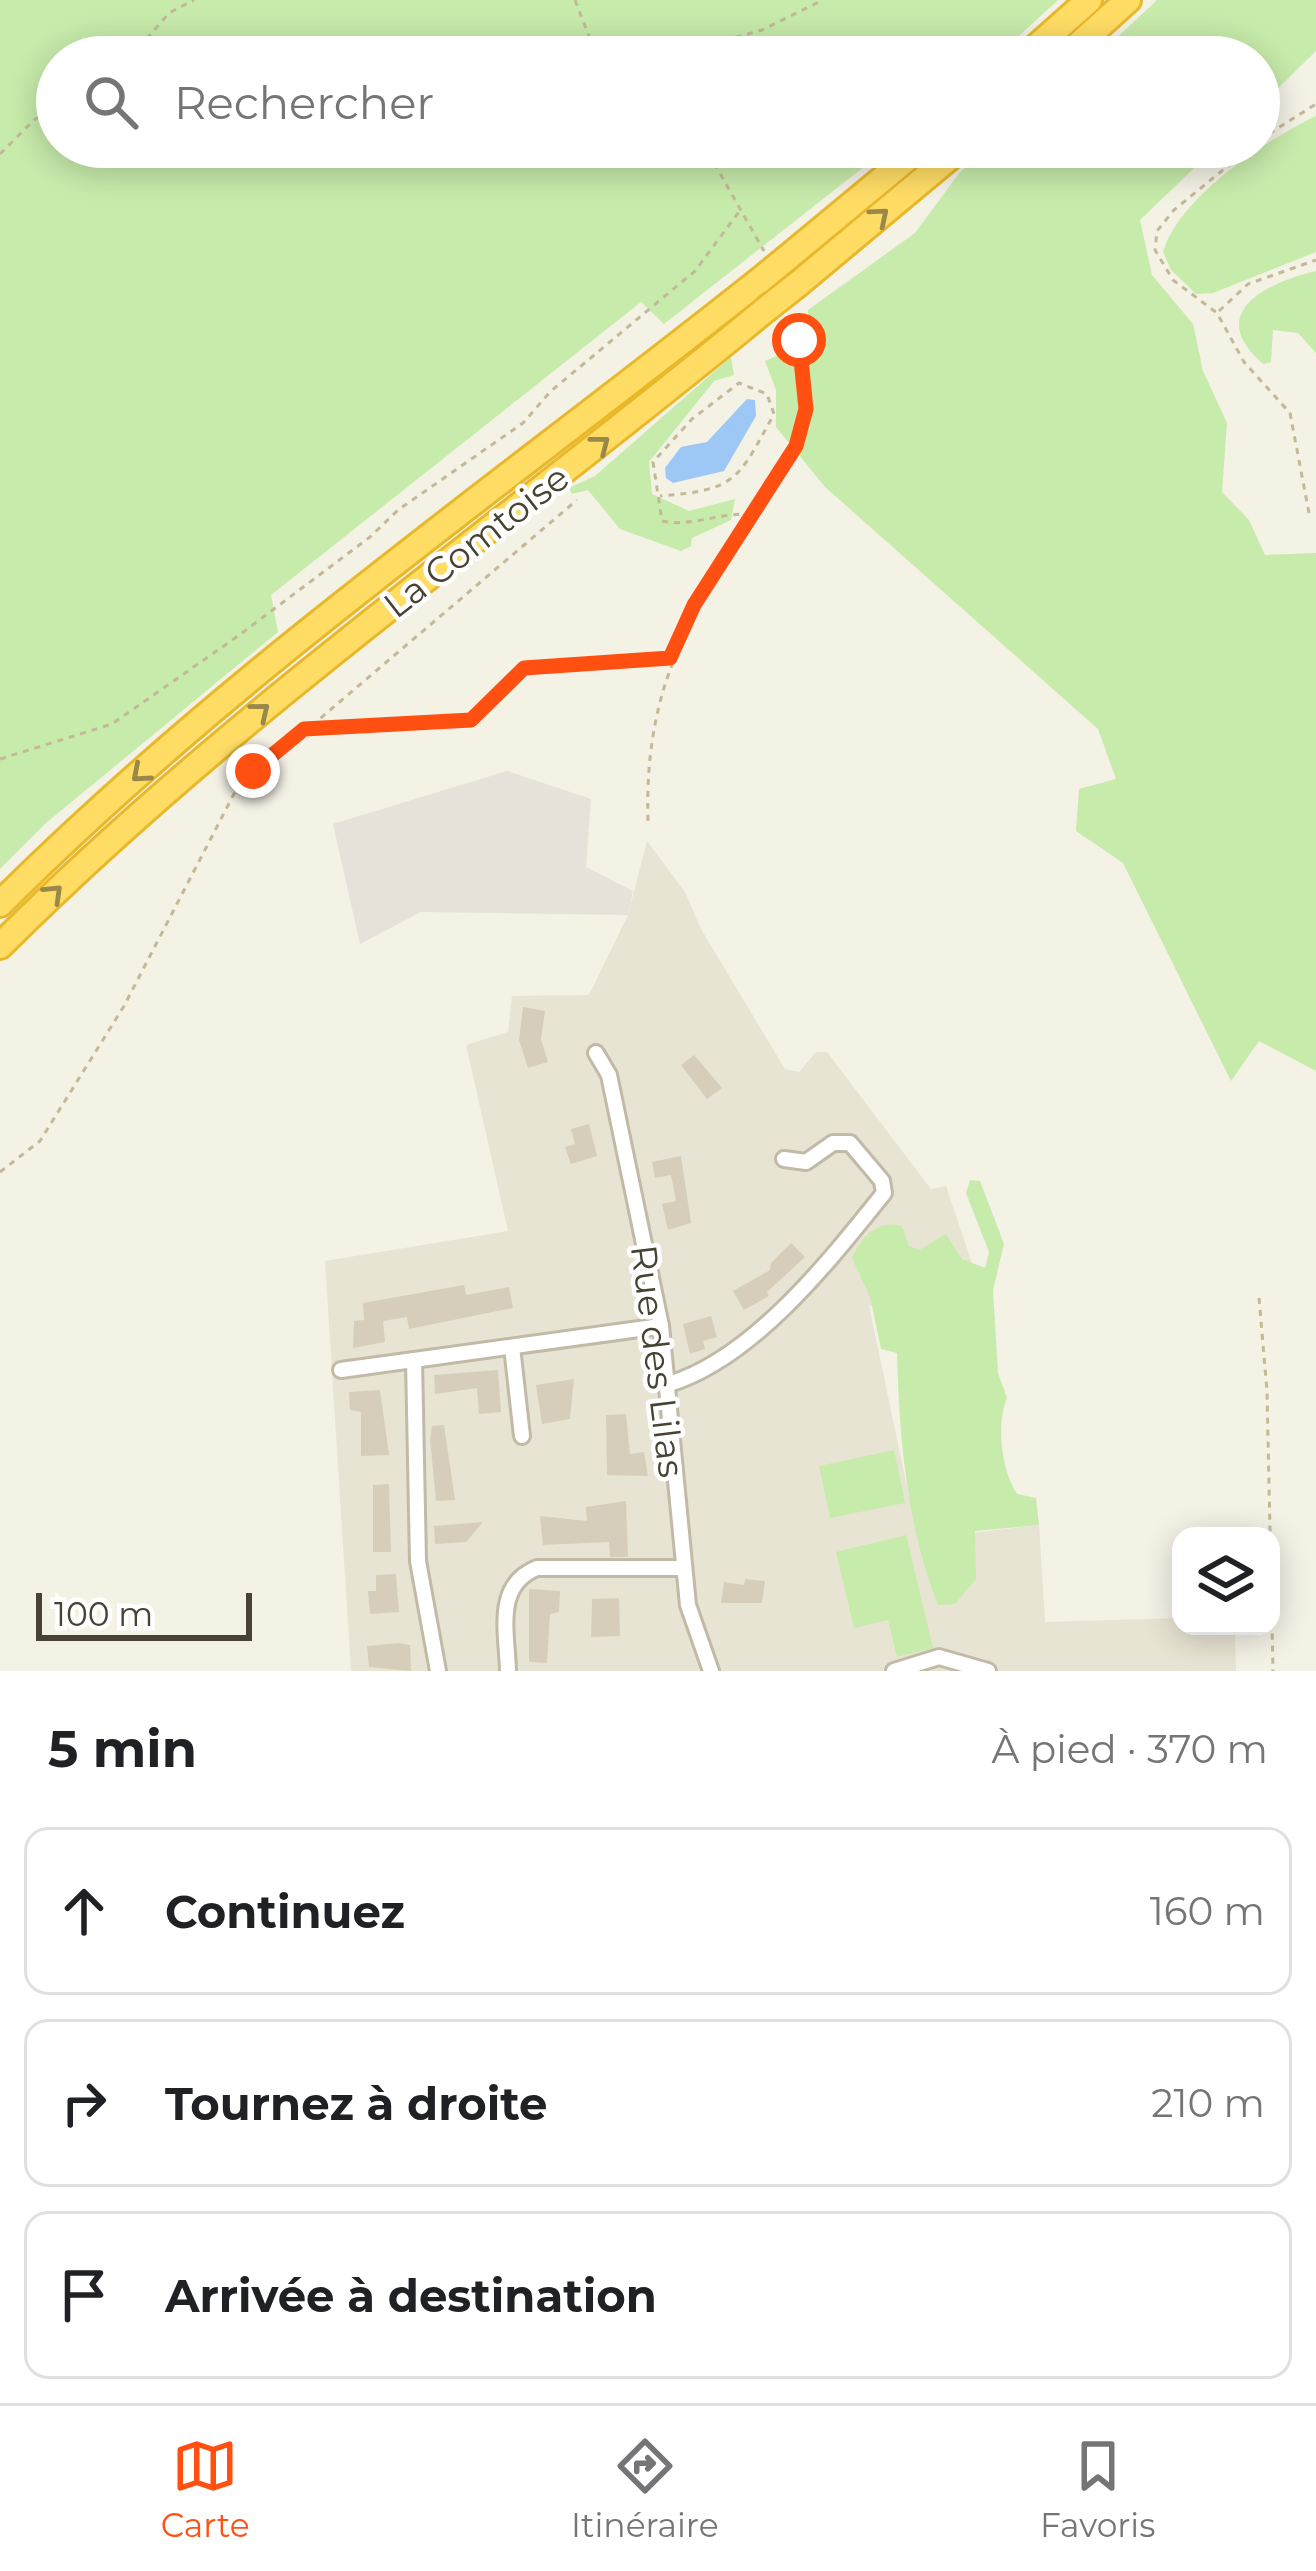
<!DOCTYPE html>
<html lang="fr">
<head>
<meta charset="utf-8">
<style>
  :root { --surface:#fff; --page:#f2f2f2; --text:#202124; --muted:#757577; --line:#e0e0e0; --accent:#ff4f11 }
  body { margin:0; font-family:Montserrat,sans-serif; background:var(--page); color:var(--text) }
  .controls { position:absolute; right:36px; bottom:36px; display:grid; overflow:hidden; border-radius:24px; box-shadow:0 6px 30px #0003 }
  .controls button { width:108px; height:108px; display:grid; place-items:center; padding:0; border:0; border-bottom:3px solid var(--line); background:var(--surface); color:var(--text); font:60px sans-serif }
  .scale { position:absolute; left:36px; bottom:30px; width:216px; box-sizing:border-box; padding-left:12px; border:6px solid #474234; border-top:0; font-size:33px; line-height:42px; white-space:nowrap; color:#474234; -webkit-text-stroke:9px #fff; paint-order:stroke }
  .stop { position:absolute; width:36px; height:36px; margin:-27px; border:9px solid #ff4f11; border-radius:50%; background:#fff }
  .stop.end { background:#ff4f11; border-color:#fff; box-shadow:0 3px 12px #0008 }
  .list { margin:0; padding:0; list-style:none }
  h2 { display:flex; justify-content:space-between; align-items:center; height:156px; margin:0; padding:0 48px; font-size:51px }
  h2 small { font-size:39px; font-weight:400; color:var(--muted) }
  .list li { display:grid; grid-template-columns:78px 1fr auto; gap:36px; align-items:center; box-sizing:border-box; height:168px; margin:0 24px 24px; padding:0 24px; border:3px solid var(--line); border-radius:24px }
  .list b { display:block; font-size:45px; white-space:nowrap }
  .list em { font-size:39px; font-style:normal; color:var(--muted) }
  .icon { flex:none; width:66px; height:66px; fill:none; stroke:currentColor; stroke-width:2; stroke-linecap:round; stroke-linejoin:round }
  .map { position:relative; flex:none; width:1316px; height:1671px; overflow:hidden }
  .search { position:absolute; background:var(--surface); box-shadow:0 6px 30px #0003; left:36px; right:36px; top:36px; height:132px; display:flex; align-items:center; gap:30px; box-sizing:border-box; padding:0 42px; border-radius:66px; color:var(--muted); font-size:45px }
  .sheet { height:732px; background:var(--surface) }
  nav { display:flex; justify-content:space-around; align-items:center; box-sizing:border-box; height:168px; border-top:3px solid var(--line); background:var(--surface); font-size:33px; color:var(--muted) }
  nav a { display:grid; justify-items:center; gap:6px }
  nav .on { color:var(--accent) }
  .map>svg:first-child { display:block }
  .residential { fill:#e8e4d3 }
  .industrial { fill:#e6e2da }
  .green { fill:#c7ebab }
  .water { fill:#9dc7f5 }
  .building { fill:#d6ceba }
  .lines { fill:none; stroke-linecap:round; stroke-linejoin:round }
  .minor-casing { stroke:#c0baa7; stroke-width:20 }
  .motorway-casing { stroke:#e9b82a; stroke-width:30 }
  .path { stroke:#c3b897; stroke-width:3; stroke-dasharray:6 6; stroke-linecap:butt }
  .minor { stroke:#fff; stroke-width:14 }
  .motorway { stroke:#ffdd65; stroke-width:24 }
  .motorway-bridge-casing { stroke:#e9b82a; stroke-width:30; stroke-linecap:butt }
  .motorway-bridge { stroke:#ffdd65; stroke-width:24 }
  .oneway { stroke:#9a884a }
  .route { stroke:#ff4f11; stroke-width:15 }
  .labels { text-anchor:middle; stroke-width:9; stroke-linejoin:round; paint-order:stroke }
  .street-label { font-size:36px; fill:#474234; stroke:#fff }
</style>
</head>
<body>
<div class="map">
<svg width="1316" height="1671" viewBox="0 0 1316 1671">
  <rect width="100%" height="100%" fill="#f4f1e5"/>
  <!-- residential -->
  <path class="residential" d="M647 841 685 892 701 929 785 1069 799 1072 816 1052H827L931 1189 946 1186 972 1263 985 1268 993 1289 869 1306 918 1539 1039 1525 1045 1622 1181 1618V1626H1235L1236 1671H351L325 1261 508 1231 466 1045 508 1032 512 996 589 995 628 915Z"/>
  <!-- industrial -->
  <path class="industrial" d="M507 771 591 799 586 867 633 891 628 915 421 912 360 944 333 824Z"/>
  <!-- green -->
  <g class="green">
    <path d="M0 0H1058L996 57H57V147H889L664 324 641 302 271 595 278 632 46 823 0 869Z"/>
    <path d="M1157 0H1316V51L1259 107V57H1096Z"/>
    <path d="M1316 116V252L1213 293 1196 294 1171 270 1163 252C1179 197 1265 141 1316 116Z"/>
    <path d="M991 147H1216L1140 220 1152 275 1193 324 1203 371 1227 423 1222 492 1249 520 1265 555 1316 553V1071L1259 1041 1231 1081 1123 863 1076 831 1079 789 1116 779 1098 729 825 487 776 427V390L765 361 810 342 808 310 915 233 960 172Z"/>
    <path d="M1316 271V353L1298 333 1273 330 1271 362 1263 364C1203 312 1269 282 1316 271Z"/>
    <path d="M731 357 734 375 714 381 649 462 652 494 689 511 735 499 731 520 692 538 691 546 681 551 620 529 588 490 572 494 569 488 595 476Z"/>
    <path d="M970 1180 980 1181 1004 1244 993 1290 998 1373 1007 1398C996 1424 1001 1470 1017 1494L1036 1498 1039 1525 975 1531 976 1579 955 1604 938 1605C907 1527 899 1437 897 1353L881 1349 870 1297 852 1258C861 1237 878 1219 902 1226L909 1246 919 1250 946 1234 962 1259 985 1268 989 1252 966 1193Z"/>
    <path d="M894 1450 905 1503 830 1518 819 1466Z"/>
    <path d="M906 1535 933 1648 897 1657 888 1620 854 1628 836 1552Z"/>
  </g>
  <!-- water -->
  <path class="water" d="M747 399 755 400 756 416 724 471 673 483 666 478 665 468 681 447 707 442Z"/>
  <!-- building -->
  <g class="building">
    <path d="M523 1007 545 1011 541 1039 548 1062 528 1068 519 1040Z"/>
    <path d="M694 1055 722 1088 707 1099 681 1065Z"/>
    <path d="M589 1124 597 1156 571 1164 565 1147 575 1144 571 1129Z"/>
    <path d="M681 1156 691 1223 668 1230 662 1204 676 1201 671 1175 655 1178 652 1162Z"/>
    <path d="M791 1243 805 1257 767 1292 769 1296 744 1310 733 1291 770 1270 771 1263Z"/>
    <path d="M464 1285 466 1295 509 1287 513 1308 409 1329 407 1317 383 1321 385 1342 353 1348 354 1321 364 1320 363 1303Z"/>
    <path d="M711 1316 717 1337 703 1341 705 1349 690 1354 683 1324Z"/>
    <path d="M498 1370 501 1412 479 1414 477 1388 435 1394 434 1375Z"/>
    <path d="M574 1379 570 1419 542 1424 536 1385Z"/>
    <path d="M380 1390 389 1455 361 1456V1412L350 1410 349 1392Z"/>
    <path d="M626 1414 630 1454 644 1452 648 1476 607 1475 606 1415Z"/>
    <path d="M444 1425 455 1500 436 1501 430 1439 432 1426Z"/>
    <path d="M389 1484 391 1552H373V1485Z"/>
    <path d="M626 1501 628 1557H610L609 1542 543 1545 540 1516 587 1521 586 1507Z"/>
    <path d="M483 1522 466 1542 435 1544 434 1526Z"/>
    <path d="M396 1574 399 1612 370 1614 368 1591H376V1575Z"/>
    <path d="M745 1579 765 1581 762 1603H721L724 1582 744 1585Z"/>
    <path d="M529 1589 560 1591 559 1612 550 1614 547 1663 529 1662Z"/>
    <path d="M619 1598 620 1636 591 1637 592 1599Z"/>
    <path d="M399 1643 410 1645 411 1671 369 1667 367 1646Z"/>
  </g>
  <g class="lines">
    <!-- minor casing -->
    <g class="minor-casing">
      <g id="minor">
        <path d="M596 1053 609 1075 661 1326 688 1605 711 1671"/>
        <path d="M512 1347 522 1436"/>
        <path d="M414 1360 418 1561 438 1671"/>
        <path d="M341 1370 661 1326"/>
        <path d="M669 1384C754 1358 830 1260 884 1193L882 1181 850 1143H833L806 1162 784 1159"/>
        <path d="M508 1671C507 1632 494 1585 537 1568H683"/>
        <path d="M894 1671 939 1657 988 1671"/>
      </g>
    </g>
    <!-- motorway casing -->
    <g class="motorway-casing">
      <g id="motorway">
        <path d="M1025 57 1089 0"/>
        <path d="M1065 57 1128 0"/>
        <path d="M787 258 921 147"/>
        <path d="M798 284 962 147"/>
        <path d="M0 904C231 673 504 484 759 281"/>
        <path d="M0 946C235 711 510 521 765 310"/>
      </g>
    </g>
    <!-- path -->
    <g class="path">
      <path d="M575 0 597 57"/>
      <path d="M131 57 169 13 194 0"/>
      <path d="M666 57 762 30 823 0"/>
      <path d="M1259 140 1316 104"/>
      <path d="M697 147 713 161 764 251"/>
      <path d="M1251 147 1174 210 1157 231 1155 250 1173 280 1217 313 1244 362 1290 413 1309 513"/>
      <path d="M0 154 34 120 57 107"/>
      <path d="M1219 311 1248 284 1316 260"/>
      <path d="M756 514C799 441 823 400 790 316"/>
      <path d="M304 729 471 720 524 668 668 658"/>
      <path d="M0 759 112 724 238 636 370 537 398 510 523 423 551 391 695 271 741 209"/>
      <path d="M648 821C644 693 686 618 756 515 723 510 693 528 662 521L653 462 692 419 739 383 767 394 774 414C738 479 738 490 660 496"/>
      <path d="M0 1172 40 1141 124 1006 236 790 577 500"/>
      <path d="M1259 1298 1267 1391 1273 1671"/>
    </g>
    <!-- minor -->
    <use href="#minor" class="minor"/>
    <!-- motorway -->
    <use href="#motorway" class="motorway"/>
    <!-- motorway-bridge casing -->
    <g class="motorway-bridge-casing">
      <g id="motorway-bridge">
        <path d="M759 281 787 258"/>
        <path d="M765 310 798 284"/>
      </g>
    </g>
    <!-- motorway-bridge -->
    <use href="#motorway-bridge" class="motorway-bridge"/>
  </g>
  <!-- one-way arrows -->
  <defs><path id="oneway-chevron" d="M-2-3.5L2.5 0L-2 3.5" fill="none" stroke-width="1.6" stroke-linecap="round" stroke-linejoin="round" transform="scale(3)"/></defs>
  <g class="oneway">
    <use href="#oneway-chevron" transform="translate(880 216) rotate(-40)"/>
    <use href="#oneway-chevron" transform="translate(601 444) rotate(-38)"/>
    <use href="#oneway-chevron" transform="translate(261 711) rotate(-39)"/>
    <use href="#oneway-chevron" transform="translate(140 774) rotate(139)"/>
    <use href="#oneway-chevron" transform="translate(54 893) rotate(-44)"/>
  </g>
  <g class="lines">
    <!-- route -->
    <path class="route" d="M253 771 304 729 471 720 524 668 670 658 694 605 796 446 806 409 799 340"/>
  </g>
  <g class="labels">
    <!-- street labels -->
    <g class="street-label">
      <text transform="translate(476 541) rotate(-38)" y="13">La Comtoise</text>
      <text transform="translate(658 1361) rotate(83)" y="13">Rue des Lilas</text>
    </g>
  </g>
</svg>
<div class="controls">
<button><svg class="icon" aria-label="layers" viewBox="0 0 24 24"><path d="M12 4l9 5-9 5-9-5zM3 14l9 5 9-5"/></svg></button>
</div>
<div class="scale">100 m</div>
<div class="stop" style="left:799px;top:340px"></div>
<div class="stop end" style="left:253px;top:771px"></div>
<div class="search"><svg class="icon" aria-label="search" viewBox="0 0 24 24"><circle cx="10" cy="10" r="6"/><path d="M15 15l6 6"/></svg>Rechercher</div>
</div>
<section class="sheet">
<h2>5 min<small>À pied · 370 m</small></h2>
<ul class="list">
<li><svg class="icon" aria-label="ahead" viewBox="0 0 24 24"><path d="M12 20V5M6 11l6-6 6 6"/></svg><div><b>Continuez</b></div><em>160 m</em></li>
<li><svg class="icon" aria-label="right" viewBox="0 0 24 24"><path d="M7 20v-9h11M14 6l5 5-5 5"/></svg><div><b>Tournez à droite</b></div><em>210 m</em></li>
<li><svg class="icon" aria-label="arrive" viewBox="0 0 24 24"><path d="M6 21V4h12l-3 4 3 4H6"/></svg><div><b>Arrivée à destination</b></div></li>
</ul>
</section>
<nav>
<a class="on"><svg class="icon" aria-label="map" viewBox="0 0 24 24"><path d="M3 6l6-2 6 2 6-2v14l-6 2-6-2-6 2zM9 4v14M15 6v14"/></svg>Carte</a>
<a><svg class="icon" aria-label="directions" viewBox="0 0 24 24"><path d="M12 3l9 9-9 9-9-9zM9 14v-3h6M13 9l2 2-2 2"/></svg>Itinéraire</a>
<a><svg class="icon" aria-label="saved" viewBox="0 0 24 24"><path d="M7 4h10v16l-5-4-5 4z"/></svg>Favoris</a>
</nav>
</body>
</html>
